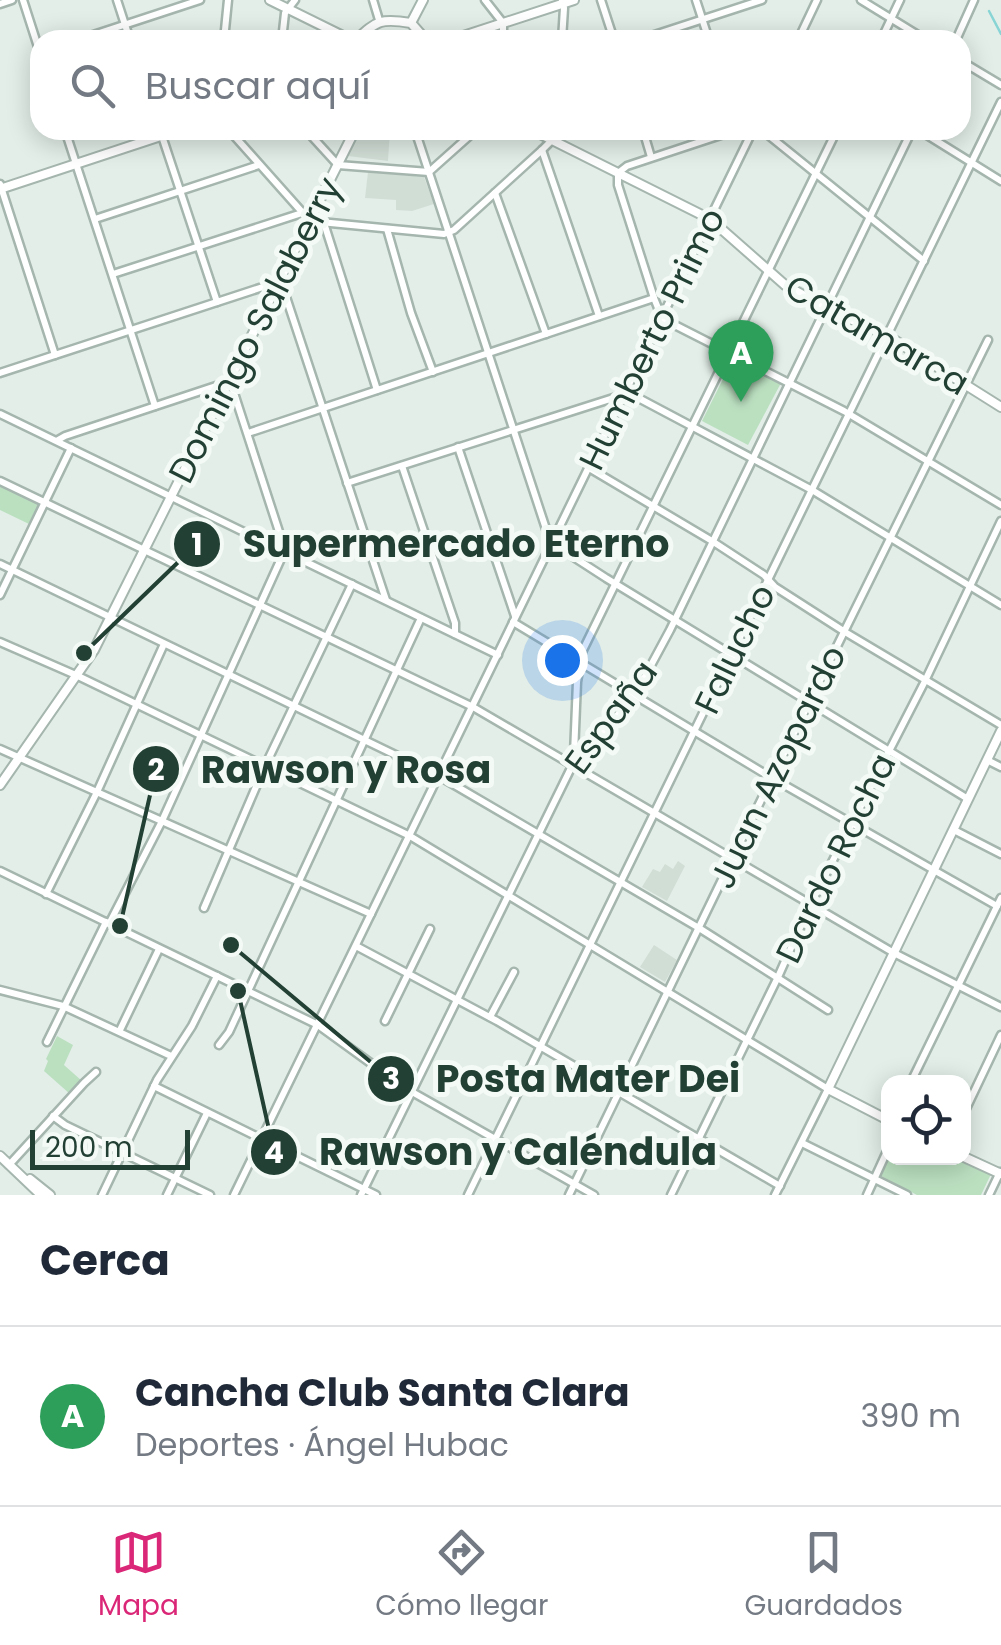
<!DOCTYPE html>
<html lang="es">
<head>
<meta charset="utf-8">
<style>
  :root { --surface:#fff; --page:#f2f2f3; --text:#1f2937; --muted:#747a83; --line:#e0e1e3; --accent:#db2777 }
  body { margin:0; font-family:Poppins,sans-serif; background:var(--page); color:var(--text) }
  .controls { position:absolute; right:30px; bottom:30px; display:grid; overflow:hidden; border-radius:20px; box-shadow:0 5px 25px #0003 }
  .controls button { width:90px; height:90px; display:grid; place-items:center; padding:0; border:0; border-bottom:2px solid var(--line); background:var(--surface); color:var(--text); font:50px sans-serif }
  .scale { position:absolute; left:30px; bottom:25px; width:160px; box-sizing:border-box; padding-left:10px; border:5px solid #224034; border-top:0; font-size:28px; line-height:35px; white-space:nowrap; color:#224034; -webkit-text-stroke:8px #f4faf6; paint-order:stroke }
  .you { position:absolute; left:562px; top:660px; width:35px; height:35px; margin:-25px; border:8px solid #fff; border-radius:50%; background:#1a73e8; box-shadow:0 0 0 15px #1a73e833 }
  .badge { display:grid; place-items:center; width:65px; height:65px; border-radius:50%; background:var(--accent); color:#fff; font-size:32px; font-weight:700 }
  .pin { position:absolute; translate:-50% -82px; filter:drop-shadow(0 2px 5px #0008) }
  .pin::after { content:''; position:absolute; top:52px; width:35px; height:30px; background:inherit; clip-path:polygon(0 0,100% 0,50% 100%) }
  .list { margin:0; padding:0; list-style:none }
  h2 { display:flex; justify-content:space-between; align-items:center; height:130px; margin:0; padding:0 40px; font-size:42px }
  h2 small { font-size:32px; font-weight:400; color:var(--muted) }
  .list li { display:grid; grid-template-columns:65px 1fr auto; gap:30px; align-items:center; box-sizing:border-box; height:180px; padding:0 40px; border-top:2px solid var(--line) }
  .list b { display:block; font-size:38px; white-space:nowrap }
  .list p { margin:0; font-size:32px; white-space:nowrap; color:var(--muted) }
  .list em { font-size:32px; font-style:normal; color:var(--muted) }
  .icon { flex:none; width:55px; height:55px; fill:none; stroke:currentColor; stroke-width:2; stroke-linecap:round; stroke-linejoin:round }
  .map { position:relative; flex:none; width:1001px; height:1195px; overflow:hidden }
  .search { position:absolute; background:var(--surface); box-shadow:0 5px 25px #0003; left:30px; right:30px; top:30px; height:110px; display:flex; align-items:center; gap:25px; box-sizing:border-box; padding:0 35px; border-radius:30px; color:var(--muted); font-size:38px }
  .sheet { height:310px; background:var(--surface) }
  nav { display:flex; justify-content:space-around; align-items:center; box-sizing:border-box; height:140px; border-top:2px solid var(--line); background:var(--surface); font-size:28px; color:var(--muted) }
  nav a { display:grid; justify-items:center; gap:5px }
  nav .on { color:var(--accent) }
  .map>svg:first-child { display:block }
  .built { fill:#d1ded6 }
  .green { fill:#bbe0c0 }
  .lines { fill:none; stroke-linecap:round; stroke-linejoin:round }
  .stream { stroke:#89d4d5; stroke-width:2.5 }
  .minor-casing { stroke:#a5b6ae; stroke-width:11 }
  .tertiary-casing { stroke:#a5b6ae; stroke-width:12 }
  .minor { stroke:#fff; stroke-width:6 }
  .tertiary { stroke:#fff; stroke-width:8 }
  .labels { text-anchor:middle; stroke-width:10; stroke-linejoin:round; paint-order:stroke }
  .street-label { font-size:35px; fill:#224034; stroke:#f4faf6 }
  .leader { fill:none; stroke:#224034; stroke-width:4 }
  .callout-dot { fill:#224034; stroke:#f4faf6; stroke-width:4 }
  .mark-label { font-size:30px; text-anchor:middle; font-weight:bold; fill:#fff }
  .callout-label { font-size:38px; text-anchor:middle; font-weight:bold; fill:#224034; stroke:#f4faf6; stroke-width:10; stroke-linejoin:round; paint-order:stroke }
</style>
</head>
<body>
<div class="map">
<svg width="1001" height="1195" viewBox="0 0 1001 1195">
  <rect width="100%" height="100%" fill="#e3eee8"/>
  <!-- built -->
  <g class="built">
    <path d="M361 130H390L388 161 348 156Z"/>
    <path d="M368 172 424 177 434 204 412 211 396 210V200L365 198Z"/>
    <path d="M678 861 685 866 667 901 642 887 653 869 660 872 665 864 673 869Z"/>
    <path d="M654 945 677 960 665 982 640 967Z"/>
  </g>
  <!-- green -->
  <g class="green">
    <path d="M733 359 781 383 748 445 702 421Z"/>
    <path d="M0 483 37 502 38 506 29 524 0 510Z"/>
    <path d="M57 1036 73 1045 64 1065 82 1081 70 1094 44 1071 48 1061 46 1059Z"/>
    <path d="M888 1155V1158H958L991 1174 981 1195H917L879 1175Z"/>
  </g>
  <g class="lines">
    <!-- stream -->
    <path class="stream" d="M989 11 1001 34"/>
    <!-- minor casing -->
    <g class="minor-casing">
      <g id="minor">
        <path d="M23 0 40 53"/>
        <path d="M117 0 130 40"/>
        <path d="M373 0 379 20"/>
        <path d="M485 0 503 23V40"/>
        <path d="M562 0 564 8 562 40"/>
        <path d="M601 0 614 40"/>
        <path d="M696 0 709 40"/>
        <path d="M861 0 926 40"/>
        <path d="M0 4 12 0"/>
        <path d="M78 40 200 0"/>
        <path d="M224 40 228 0"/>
        <path d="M282 40 285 13 295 0"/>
        <path d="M639 40 762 0"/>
        <path d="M798 40 817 0"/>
        <path d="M881 40 900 0"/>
        <path d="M956 40 974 0"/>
        <path d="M961 61 1001 85"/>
        <path d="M65 130 155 406"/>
        <path d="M160 130 217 302"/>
        <path d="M229 130 310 221 444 234 454 230 542 150 552 140 555 130"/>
        <path d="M306 130 338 165 429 172 476 130"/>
        <path d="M415 130 548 535 555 545 606 578 968 799"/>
        <path d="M643 130 651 157"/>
        <path d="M762 130 924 261"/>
        <path d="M919 130 1001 181"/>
        <path d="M542 150 599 316"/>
        <path d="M0 184 55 355"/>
        <path d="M495 193 546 334"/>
        <path d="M95 219 259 165"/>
        <path d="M324 223 377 390"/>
        <path d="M387 229 411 313 433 372"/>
        <path d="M113 274 302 213"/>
        <path d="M663 312 658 308 654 298 618 185V173L627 166 736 130"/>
        <path d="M661 318 844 411 1001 505"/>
        <path d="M0 373 269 285 279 284 284 291 386 600"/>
        <path d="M0 414 498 655"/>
        <path d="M248 433 654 298"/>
        <path d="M58 440 65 436 222 384H229L233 390 284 547V552L162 821 109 924"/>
        <path d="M458 447 515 616"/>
        <path d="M402 466 455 623V634"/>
        <path d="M589 468 712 541 764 575 775 587 845 632 1001 725"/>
        <path d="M0 481 473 707 894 953 1001 1007"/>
        <path d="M347 483 629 393 812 490 1001 605"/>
        <path d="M0 564 439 776 699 928 828 1010"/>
        <path d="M0 595 71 448"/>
        <path d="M513 622 772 778 997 906"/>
        <path d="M0 642 78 676 410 836 828 1089 775 1195"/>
        <path d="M0 749 371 914"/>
        <path d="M577 760 574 754 577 682 582 652 837 130"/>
        <path d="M987 760 1001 767"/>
        <path d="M954 830 1001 854"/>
        <path d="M0 871 318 1025 405 1088 594 1195"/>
        <path d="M46 894 97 792 164 644"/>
        <path d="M204 908 265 766 352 584"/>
        <path d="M356 946 497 1021 780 1186"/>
        <path d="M0 990 63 1006 171 1056"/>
        <path d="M490 1017 514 972"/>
        <path d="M385 1021 430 929"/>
        <path d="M120 1030 159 949"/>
        <path d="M47 1042 106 922"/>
        <path d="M219 1045 229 1032 421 618"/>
        <path d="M911 1082 1001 898"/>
        <path d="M154 1086 376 1195"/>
        <path d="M964 1113 1001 1035"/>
        <path d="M53 1116 65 1125 210 1195"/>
        <path d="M802 1143 907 1195"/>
        <path d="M9 1165 84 1083 96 1072"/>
        <path d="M102 1195 157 1080 192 1026 217 976"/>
        <path d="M167 1195 207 1113"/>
        <path d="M234 1195 753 130"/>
        <path d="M361 1195 571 768 635 695 670 630 912 130"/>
        <path d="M468 1195 1001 102"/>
        <path d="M569 1195 732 859 988 340"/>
        <path d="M671 1195 778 977 810 905 924 683 1001 521"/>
        <path d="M867 1195 888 1149"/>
        <path d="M989 1195 1000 1172"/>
      </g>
    </g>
    <!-- tertiary casing -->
    <g class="tertiary-casing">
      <g id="tertiary">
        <path d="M270 0 351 40"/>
        <path d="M411 23 423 0"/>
        <path d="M356 40C377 20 382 18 411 23L426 40"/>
        <path d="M451 40 574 0"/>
        <path d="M532 130 710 219 785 285 826 308 888 336 1001 407"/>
        <path d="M0 189 179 130"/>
        <path d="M0 785 94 650 355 130"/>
        <path d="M888 1120 828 1089 1001 731"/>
        <path d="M0 1156 41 1195"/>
        <path d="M964 1157 1001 1174"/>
        <path d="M30 1179 50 1195"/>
      </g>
    </g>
    <!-- minor -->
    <use href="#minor" class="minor"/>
    <!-- tertiary -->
    <use href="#tertiary" class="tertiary"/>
  </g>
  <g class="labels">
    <!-- street labels -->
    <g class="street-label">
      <text transform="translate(255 330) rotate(-63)" y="12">Domingo Salaberry</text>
      <text transform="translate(877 335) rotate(30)" y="12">Catamarca</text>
      <text transform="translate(652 339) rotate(-64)" y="12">Humberto Primo</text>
      <text transform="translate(735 649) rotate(-64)" y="12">Falucho</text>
      <text transform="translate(611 717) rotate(-54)" y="12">España</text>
      <text transform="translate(778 767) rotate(-64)" y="12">Juan Azopardo</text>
      <text transform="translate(836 858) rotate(-64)" y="12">Dardo Rocha</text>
    </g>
  </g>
  <!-- callouts -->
  <path class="leader" d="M84 653L197 544M120 926L156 769M231 945L391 1079M238 991L274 1152"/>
  <g class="callout-dot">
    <circle cx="84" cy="653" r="10"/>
    <circle cx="120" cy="926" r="10"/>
    <circle cx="231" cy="945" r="10"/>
    <circle cx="238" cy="991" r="10"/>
    <circle cx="197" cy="544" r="25"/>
    <circle cx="156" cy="769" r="25"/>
    <circle cx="391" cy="1079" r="25"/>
    <circle cx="274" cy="1152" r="25"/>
  </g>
  <g class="mark-label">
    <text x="197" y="555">1</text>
    <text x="156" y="780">2</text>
    <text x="391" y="1089">3</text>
    <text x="274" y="1163">4</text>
  </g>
  <g class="callout-label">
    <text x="456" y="557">Supermercado Eterno</text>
    <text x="346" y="783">Rawson y Rosa</text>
    <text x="588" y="1092">Posta Mater Dei</text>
    <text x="518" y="1165">Rawson y Caléndula</text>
  </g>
</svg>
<div class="controls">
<button><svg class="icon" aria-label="locate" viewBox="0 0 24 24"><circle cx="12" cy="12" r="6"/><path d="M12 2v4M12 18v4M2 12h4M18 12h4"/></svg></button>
</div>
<div class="scale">200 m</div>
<div class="you"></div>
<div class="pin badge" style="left:741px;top:402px;background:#2e9e5b">A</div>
<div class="search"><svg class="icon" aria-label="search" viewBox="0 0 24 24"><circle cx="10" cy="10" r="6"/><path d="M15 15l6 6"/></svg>Buscar aquí</div>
</div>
<section class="sheet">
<h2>Cerca<small></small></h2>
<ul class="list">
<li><span class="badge" style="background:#2e9e5b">A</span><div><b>Cancha Club Santa Clara</b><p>Deportes · Ángel Hubac</p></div><em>390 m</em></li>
</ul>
</section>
<nav>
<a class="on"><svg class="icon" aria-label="map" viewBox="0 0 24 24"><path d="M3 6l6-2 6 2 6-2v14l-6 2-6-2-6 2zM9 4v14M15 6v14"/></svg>Mapa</a>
<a><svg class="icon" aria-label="directions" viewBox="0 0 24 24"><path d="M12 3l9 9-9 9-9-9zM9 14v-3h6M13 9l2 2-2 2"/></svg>Cómo llegar</a>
<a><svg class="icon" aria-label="saved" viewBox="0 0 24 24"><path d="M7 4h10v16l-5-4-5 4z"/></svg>Guardados</a>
</nav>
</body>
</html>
